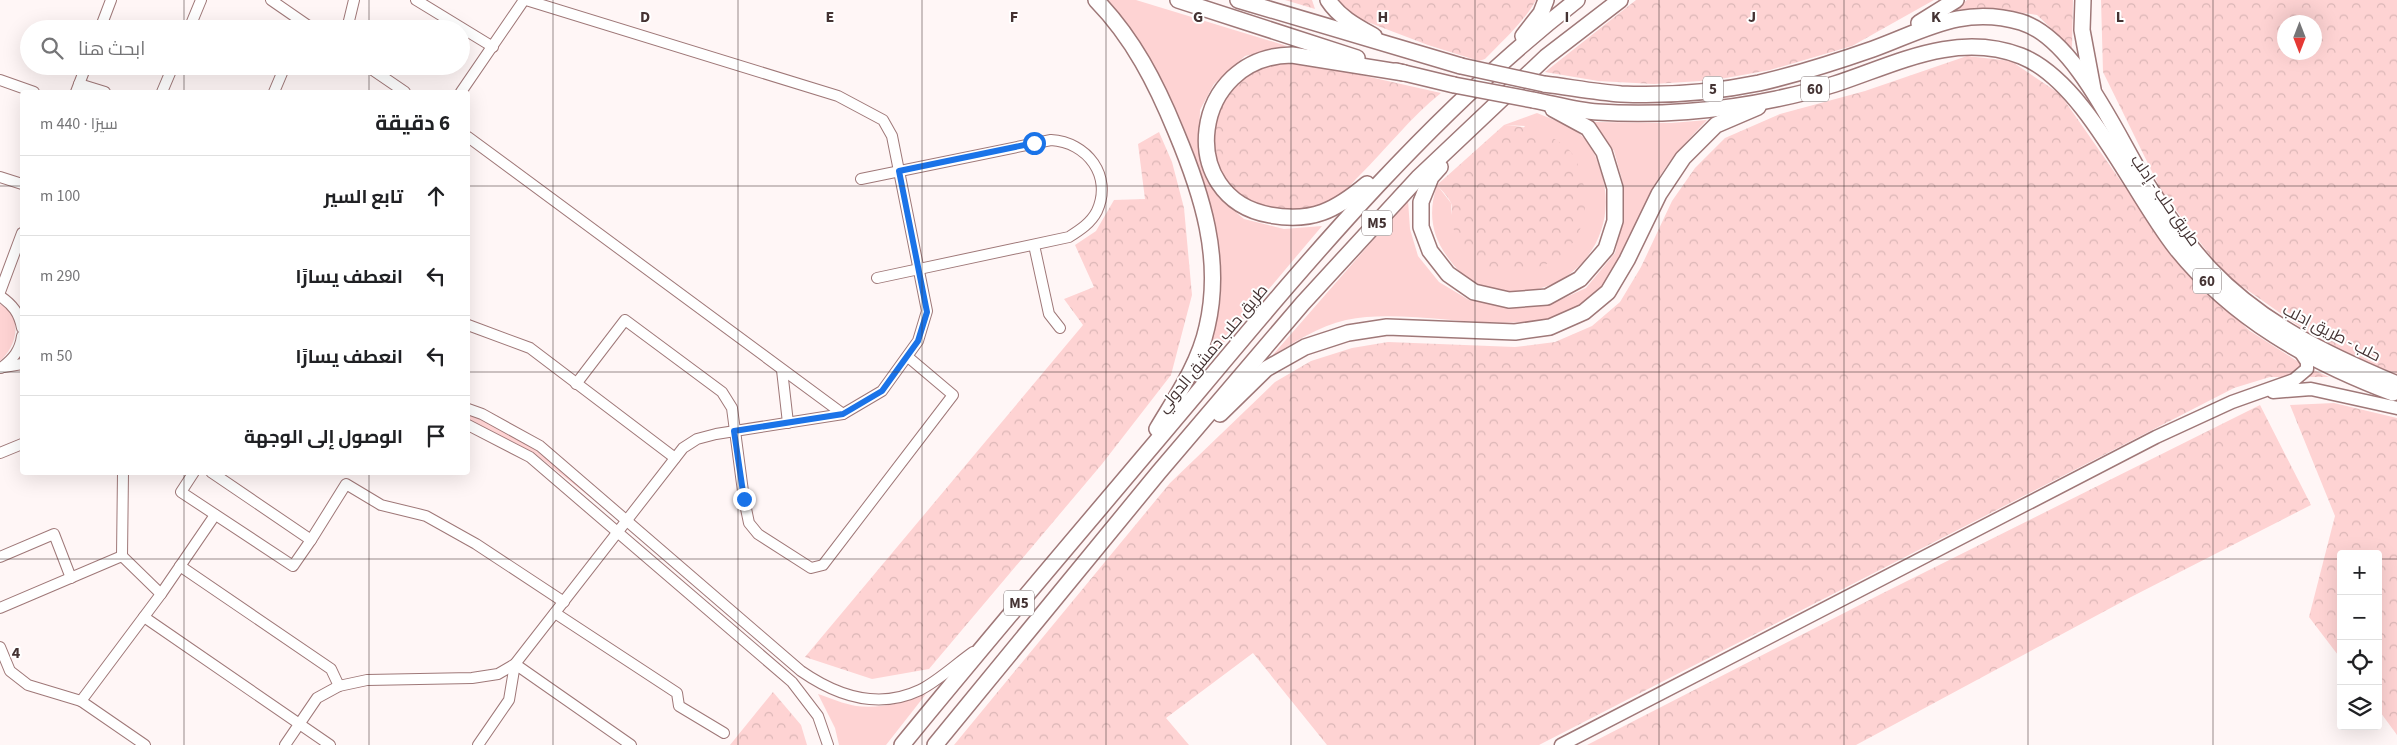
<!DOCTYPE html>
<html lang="ar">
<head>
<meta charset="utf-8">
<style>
  :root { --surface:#fff; --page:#f6f6f6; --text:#202124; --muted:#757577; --line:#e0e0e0 }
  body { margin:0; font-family:"Source Sans 3",Cairo,sans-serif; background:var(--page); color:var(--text); direction:rtl }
  .controls { position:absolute; right:15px; bottom:15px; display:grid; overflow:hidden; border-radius:5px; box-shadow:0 5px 20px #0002 }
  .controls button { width:45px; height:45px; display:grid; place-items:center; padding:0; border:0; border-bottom:1px solid var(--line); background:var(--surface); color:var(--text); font:25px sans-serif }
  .compass { position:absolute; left:2277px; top:15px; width:45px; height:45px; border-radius:50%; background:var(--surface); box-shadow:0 5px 20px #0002; rotate:180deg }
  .stop { position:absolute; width:15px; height:15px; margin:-11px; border:4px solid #1a73e8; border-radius:50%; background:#fff }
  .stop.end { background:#1a73e8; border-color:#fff; box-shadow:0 1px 5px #0008 }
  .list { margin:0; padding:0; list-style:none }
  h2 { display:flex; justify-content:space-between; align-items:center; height:65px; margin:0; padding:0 20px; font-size:21px }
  h2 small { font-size:16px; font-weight:400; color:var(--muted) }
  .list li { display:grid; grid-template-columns:32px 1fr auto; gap:15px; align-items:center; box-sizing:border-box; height:80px; padding:0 20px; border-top:1px solid var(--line) }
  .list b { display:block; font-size:19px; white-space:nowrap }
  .list em { font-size:16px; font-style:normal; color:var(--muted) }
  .icon { flex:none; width:28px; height:28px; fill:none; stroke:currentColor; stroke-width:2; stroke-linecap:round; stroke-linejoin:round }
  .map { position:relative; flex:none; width:2397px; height:745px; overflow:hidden; direction:ltr }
  .search { position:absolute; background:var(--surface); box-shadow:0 5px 20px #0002; left:20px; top:20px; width:450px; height:55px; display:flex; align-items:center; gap:12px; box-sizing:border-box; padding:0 18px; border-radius:28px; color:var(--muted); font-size:19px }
  .panel { position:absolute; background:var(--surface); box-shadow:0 5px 20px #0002; left:20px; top:90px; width:450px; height:385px; border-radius:5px; direction:rtl }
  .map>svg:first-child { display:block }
  .green { fill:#fed3d3 }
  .forest { fill:url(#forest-crowns); fill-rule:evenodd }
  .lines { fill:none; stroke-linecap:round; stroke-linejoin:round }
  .minor-casing { stroke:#9f7878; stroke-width:12 }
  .major-casing { stroke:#9f7878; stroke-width:15 }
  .highway-casing { stroke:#9f7878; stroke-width:18 }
  .minor { stroke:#fff; stroke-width:10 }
  .major { stroke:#fff; stroke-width:12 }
  .highway { stroke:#fff; stroke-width:15 }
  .highway-bridge-casing { stroke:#9f7878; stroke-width:18; stroke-linecap:butt }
  .highway-bridge { stroke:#fff; stroke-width:15 }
  .route { stroke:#1a73e8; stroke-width:6 }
  .grid { fill:none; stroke:#433; stroke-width:1; stroke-opacity:0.55 }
  .labels { text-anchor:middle; stroke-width:4; stroke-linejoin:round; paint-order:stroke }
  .shield { fill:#fff; stroke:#7c7070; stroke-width:1 }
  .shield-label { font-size:15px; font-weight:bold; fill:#433 }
  .street-label { font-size:16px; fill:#433; stroke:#fff }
  .grid-label { font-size:16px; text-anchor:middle; font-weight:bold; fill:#433; stroke:#fff; stroke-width:4; stroke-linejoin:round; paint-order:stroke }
</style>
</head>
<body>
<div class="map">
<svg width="2397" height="745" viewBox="0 0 2397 745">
  <defs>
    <pattern id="forest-crowns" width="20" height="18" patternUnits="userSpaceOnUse" patternTransform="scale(1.25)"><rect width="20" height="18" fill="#fed3d3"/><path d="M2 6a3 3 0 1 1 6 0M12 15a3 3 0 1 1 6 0" fill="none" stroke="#dbb6b6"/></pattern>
  </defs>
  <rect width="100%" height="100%" fill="#fff6f6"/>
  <!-- green -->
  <g class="green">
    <path d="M1108 0H1136L1287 46 1245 56 1214 84 1200 110 1199 146 1203 166 1219 198 1244 219 1284 229 1322 226 1193 379C1203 355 1217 327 1220 300 1228 229 1186 120 1150 59 1138 38 1122 19 1108 0Z"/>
    <path d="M1537 113C1551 119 1570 125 1581 135 1592 145 1597 159 1601 172 1623 240 1566 305 1495 289 1474 284 1462 277 1449 259 1431 236 1428 212 1437 185L1451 203V221L1525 126 1504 125Z"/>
    <path d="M1707 120C1687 141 1667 161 1653 188 1631 227 1623 281 1582 306 1520 343 1418 305 1346 320 1319 326 1294 342 1271 357L1408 200 1410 229 1418 256 1439 282 1469 300 1509 307 1549 305 1586 288 1615 253 1622 222 1624 187 1614 151 1594 122 1671 123Z"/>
    <path d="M0 304C24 317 17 346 0 361Z"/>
    <path d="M468 414C524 433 569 477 614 514L613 515 534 453 468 419Z"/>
    <path d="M818 694C830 698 844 704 856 706 878 709 906 703 926 694L886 745H839L835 728Z"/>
  </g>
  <!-- forest -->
  <g class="forest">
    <path d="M1285 0H1312L1315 9Z"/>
    <path d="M1335 0H1536C1524 22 1502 41 1485 59L1479 61 1428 45 1357 18Z"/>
    <path d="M1636 0H1934L1852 46 1770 70 1715 80 1654 84 1598 81 1545 72Z"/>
    <path d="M1967 0H2073L2072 48 2037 15 1989 8 1954 10Z"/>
    <path d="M2101 0H2397V374L2330 348 2223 273 2161 190 2103 72ZM2284 22H2314V52H2284Z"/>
    <path d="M1967 56 2011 61 2060 94 2182 269 2250 331 2305 366 2329 377H2270L2234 388 1539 745H1327L1253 653 1166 718 1189 745H954L1170 483 1275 382 1311 361 1352 348 1388 342 1515 347 1555 342 1592 326 1620 302 1641 267 1672 201 1695 168 1725 138 1780 114 1865 91Z"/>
    <path d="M1278 62H1303L1441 93C1410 118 1387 148 1359 176 1351 184 1343 195 1334 200 1296 221 1235 210 1216 167 1213 161 1214 152 1214 145 1212 104 1240 73 1278 62Z"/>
    <path d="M1504 125C1526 126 1550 133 1567 148 1576 155 1579 168 1582 178 1594 225 1571 265 1521 271 1504 273 1485 269 1472 257 1463 249 1454 234 1451 221 1450 216 1453 208 1451 203 1448 196 1441 190 1437 185Z"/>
    <path d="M1159 132 1172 162 1184 208 1192 295 1171 375 1102 464 929 669 872 679 805 657 1083 325 1064 299 1094 287 1075 245 1096 231 1114 200 1145 199 1138 144Z"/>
    <path d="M2334 403 2397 418V735L2378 709V554H2341V659L2309 617 2335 516 2290 405Z"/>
    <path d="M2260 405 2311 505 2131 597 1856 745H1587L1883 593Z"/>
    <path d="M773 692 801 725 807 745H730Z"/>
  </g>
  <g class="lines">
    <!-- minor casing -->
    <g class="minor-casing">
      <g id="minor">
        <path d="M271 0 313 29"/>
        <path d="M416 0 493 47"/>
        <path d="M100 29 111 0"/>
        <path d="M189 29 201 0"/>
        <path d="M347 29 354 0"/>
        <path d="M367 66 405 92"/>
        <path d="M0 80 34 92"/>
        <path d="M79 84 105 92"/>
        <path d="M76 92 86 66"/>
        <path d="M162 92 173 66"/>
        <path d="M274 92 285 66"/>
        <path d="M461 92 524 0"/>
        <path d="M468 137 843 414"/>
        <path d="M0 177 22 184"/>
        <path d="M861 179 1051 140C1087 142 1113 176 1097 211 1091 223 1080 230 1069 237L877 278"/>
        <path d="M1034 245 1049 314 1060 328"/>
        <path d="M0 292 22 233"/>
        <path d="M0 296C13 305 19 313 22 328"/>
        <path d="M468 325 530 348 675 458"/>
        <path d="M4 367 22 364"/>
        <path d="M1 368C13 359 20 351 22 336"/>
        <path d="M782 370 788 423"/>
        <path d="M576 384 625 320 722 392 732 408 744 499 749 523 758 534 811 568 823 565 953 395 908 357"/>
        <path d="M468 409 482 414 540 446 801 671C837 696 878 710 920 690 938 681 956 664 973 652"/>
        <path d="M468 425 530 457 792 682 818 716 828 745"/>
        <path d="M0 453 22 444"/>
        <path d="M194 472 181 492 293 566 311 540 211 472"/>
        <path d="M311 540 346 484 381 505 426 516 476 544 564 602"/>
        <path d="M122 556 123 472"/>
        <path d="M0 557 54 534 71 578"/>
        <path d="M180 566 331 669 339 686"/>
        <path d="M0 608 122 556 161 594"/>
        <path d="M555 613 677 693 679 706 724 733"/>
        <path d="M144 617 330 745"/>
        <path d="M0 647 10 671 28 685 81 701 161 594 215 515"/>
        <path d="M81 701 145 745"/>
        <path d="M285 745 317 698 339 686 367 680 472 678 498 674 515 664 683 448 697 439 716 434 843 414 882 391 918 341 927 311 892 136 883 120 838 96 526 0"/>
        <path d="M478 745 509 700 515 664 631 745"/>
      </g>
    </g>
    <!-- major casing -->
    <g class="major-casing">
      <g id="major">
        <path d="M2273 392 2311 389 2397 408"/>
        <path d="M1561 745 2156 437 2232 402 2294 380 2307 369V362L2299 350"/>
      </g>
    </g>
    <!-- highway casing -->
    <g class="highway-casing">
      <g id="highway">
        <path d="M1096 0C1133 38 1156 83 1176 132 1202 194 1223 259 1207 327 1199 364 1176 397 1157 429"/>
        <path d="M1178 0 1357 58"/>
        <path d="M1238 0 1461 66"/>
        <path d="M1328 0C1339 17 1356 26 1374 36"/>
        <path d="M2083 0 2082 30 2093 89"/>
        <path d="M1919 23 1956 0"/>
        <path d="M1523 36 1541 13 1546 0"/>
        <path d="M1396 71 1454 85"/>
        <path d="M1544 84C1569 87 1595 92 1621 94 1666 96 1715 92 1759 83 1798 74 1836 62 1873 49 1925 30 1963 5 2021 22 2073 38 2114 129 2140 173 2161 206 2183 240 2210 269 2262 324 2328 355 2397 384"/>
        <path d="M1533 100C1554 104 1577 111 1598 112 1655 116 1720 111 1776 99 1795 95 1816 90 1835 84 1896 64 1956 31 2021 56 2086 82 2133 194 2176 248 2234 320 2309 361 2393 393"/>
        <path d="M1440 167 1431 177 1421 202V227L1430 251 1448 274 1474 292 1509 300 1547 297 1580 279 1606 249 1615 221V188L1604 152 1588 128 1553 109"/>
        <path d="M1367 184C1336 210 1312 223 1270 215 1174 198 1191 56 1292 55L1404 73"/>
        <path d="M1220 414 1266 369 1305 347 1348 333 1387 327 1515 332 1550 327 1584 312 1608 292 1627 260 1659 194 1683 158 1716 125 1758 107"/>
        <path d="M902 745C999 626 1099 510 1198 392 1315 252 1433 112 1577 0"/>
        <path d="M935 745 1159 472 1303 303 1418 178 1546 57 1620 0"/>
      </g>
    </g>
    <!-- minor -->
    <use href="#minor" class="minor"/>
    <!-- major -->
    <use href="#major" class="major"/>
    <!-- highway -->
    <use href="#highway" class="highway"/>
    <!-- highway-bridge casing -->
    <g class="highway-bridge-casing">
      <g id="highway-bridge">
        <path d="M1461 66 1544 84"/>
        <path d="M1454 85 1533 100"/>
      </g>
    </g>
    <!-- highway-bridge -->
    <use href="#highway-bridge" class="highway-bridge"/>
  </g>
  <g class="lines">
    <!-- route -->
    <path class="route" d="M744 499 734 431 843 414 882 391 918 341 927 312 899 171 1034 143"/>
  </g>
  <!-- grid -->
  <path class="grid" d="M184 0V29M369 0V29M553 0V745M738 0V745M922 0V745M1106 0V745M1291 0V745M1475 0V745M1659 0V745M1844 0V745M2028 0V745M2213 0V745M184 66V92M369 66V92M0 186H22M468 186H2397M0 372H22M468 372H2397M184 472V745M369 472V745M0 559H2341M2378 559H2397"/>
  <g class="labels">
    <!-- shield labels -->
    <g class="shield">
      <rect x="1703" y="76.5" width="20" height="25" rx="4"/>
      <rect x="1801" y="76.5" width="28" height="25" rx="4"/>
      <rect x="1362" y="210.5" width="30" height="25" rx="4"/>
      <rect x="2193" y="268.5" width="28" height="25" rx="4"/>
      <rect x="1004" y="590.5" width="30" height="25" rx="4"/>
    </g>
    <g class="shield-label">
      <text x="1713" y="94">5</text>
      <text x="1815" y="94">60</text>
      <text x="1377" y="228">M5</text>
      <text x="2207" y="286">60</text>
      <text x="1019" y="608">M5</text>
    </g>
    <!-- street labels -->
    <g class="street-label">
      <text transform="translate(2166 200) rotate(55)" y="6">طريق حلب - إدلب</text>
      <text transform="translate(2332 332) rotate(27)" y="6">حلب - طريق إدلب</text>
      <text transform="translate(1212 348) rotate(-50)" y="6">طريق حلب دمشق الدولي</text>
    </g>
  </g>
  <g class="grid-label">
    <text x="645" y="22">D</text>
    <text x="830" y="22">E</text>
    <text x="1014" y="22">F</text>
    <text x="1198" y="22">G</text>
    <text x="1383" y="22">H</text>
    <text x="1567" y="22">I</text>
    <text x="1752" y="22">J</text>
    <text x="1936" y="22">K</text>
    <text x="2120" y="22">L</text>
    <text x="16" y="658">4</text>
  </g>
</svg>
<div class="controls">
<button>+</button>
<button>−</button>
<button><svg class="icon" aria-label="locate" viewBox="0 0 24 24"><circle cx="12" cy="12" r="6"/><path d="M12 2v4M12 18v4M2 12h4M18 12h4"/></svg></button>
<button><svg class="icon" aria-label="layers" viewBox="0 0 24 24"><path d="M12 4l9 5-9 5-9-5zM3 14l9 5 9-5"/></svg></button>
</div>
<svg class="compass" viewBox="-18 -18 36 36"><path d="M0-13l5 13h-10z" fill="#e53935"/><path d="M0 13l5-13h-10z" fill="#757577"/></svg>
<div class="stop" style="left:1034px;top:143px"></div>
<div class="stop end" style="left:744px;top:499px"></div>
<div class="search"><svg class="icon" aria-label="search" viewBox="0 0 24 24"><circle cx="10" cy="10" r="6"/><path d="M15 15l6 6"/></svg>ابحث هنا</div>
<section class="panel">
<h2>6 دقيقة<small>سيرًا · 440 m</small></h2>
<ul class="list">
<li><svg class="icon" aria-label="ahead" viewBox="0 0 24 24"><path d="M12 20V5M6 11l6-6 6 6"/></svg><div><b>تابع السير</b></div><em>100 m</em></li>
<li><svg class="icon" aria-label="left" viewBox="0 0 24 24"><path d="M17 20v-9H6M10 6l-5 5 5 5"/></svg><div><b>انعطف يسارًا</b></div><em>290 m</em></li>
<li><svg class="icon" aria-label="left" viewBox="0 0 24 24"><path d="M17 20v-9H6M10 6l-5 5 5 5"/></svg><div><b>انعطف يسارًا</b></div><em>50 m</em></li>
<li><svg class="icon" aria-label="arrive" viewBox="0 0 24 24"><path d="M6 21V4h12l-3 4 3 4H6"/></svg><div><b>الوصول إلى الوجهة</b></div></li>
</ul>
</section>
</div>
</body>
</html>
